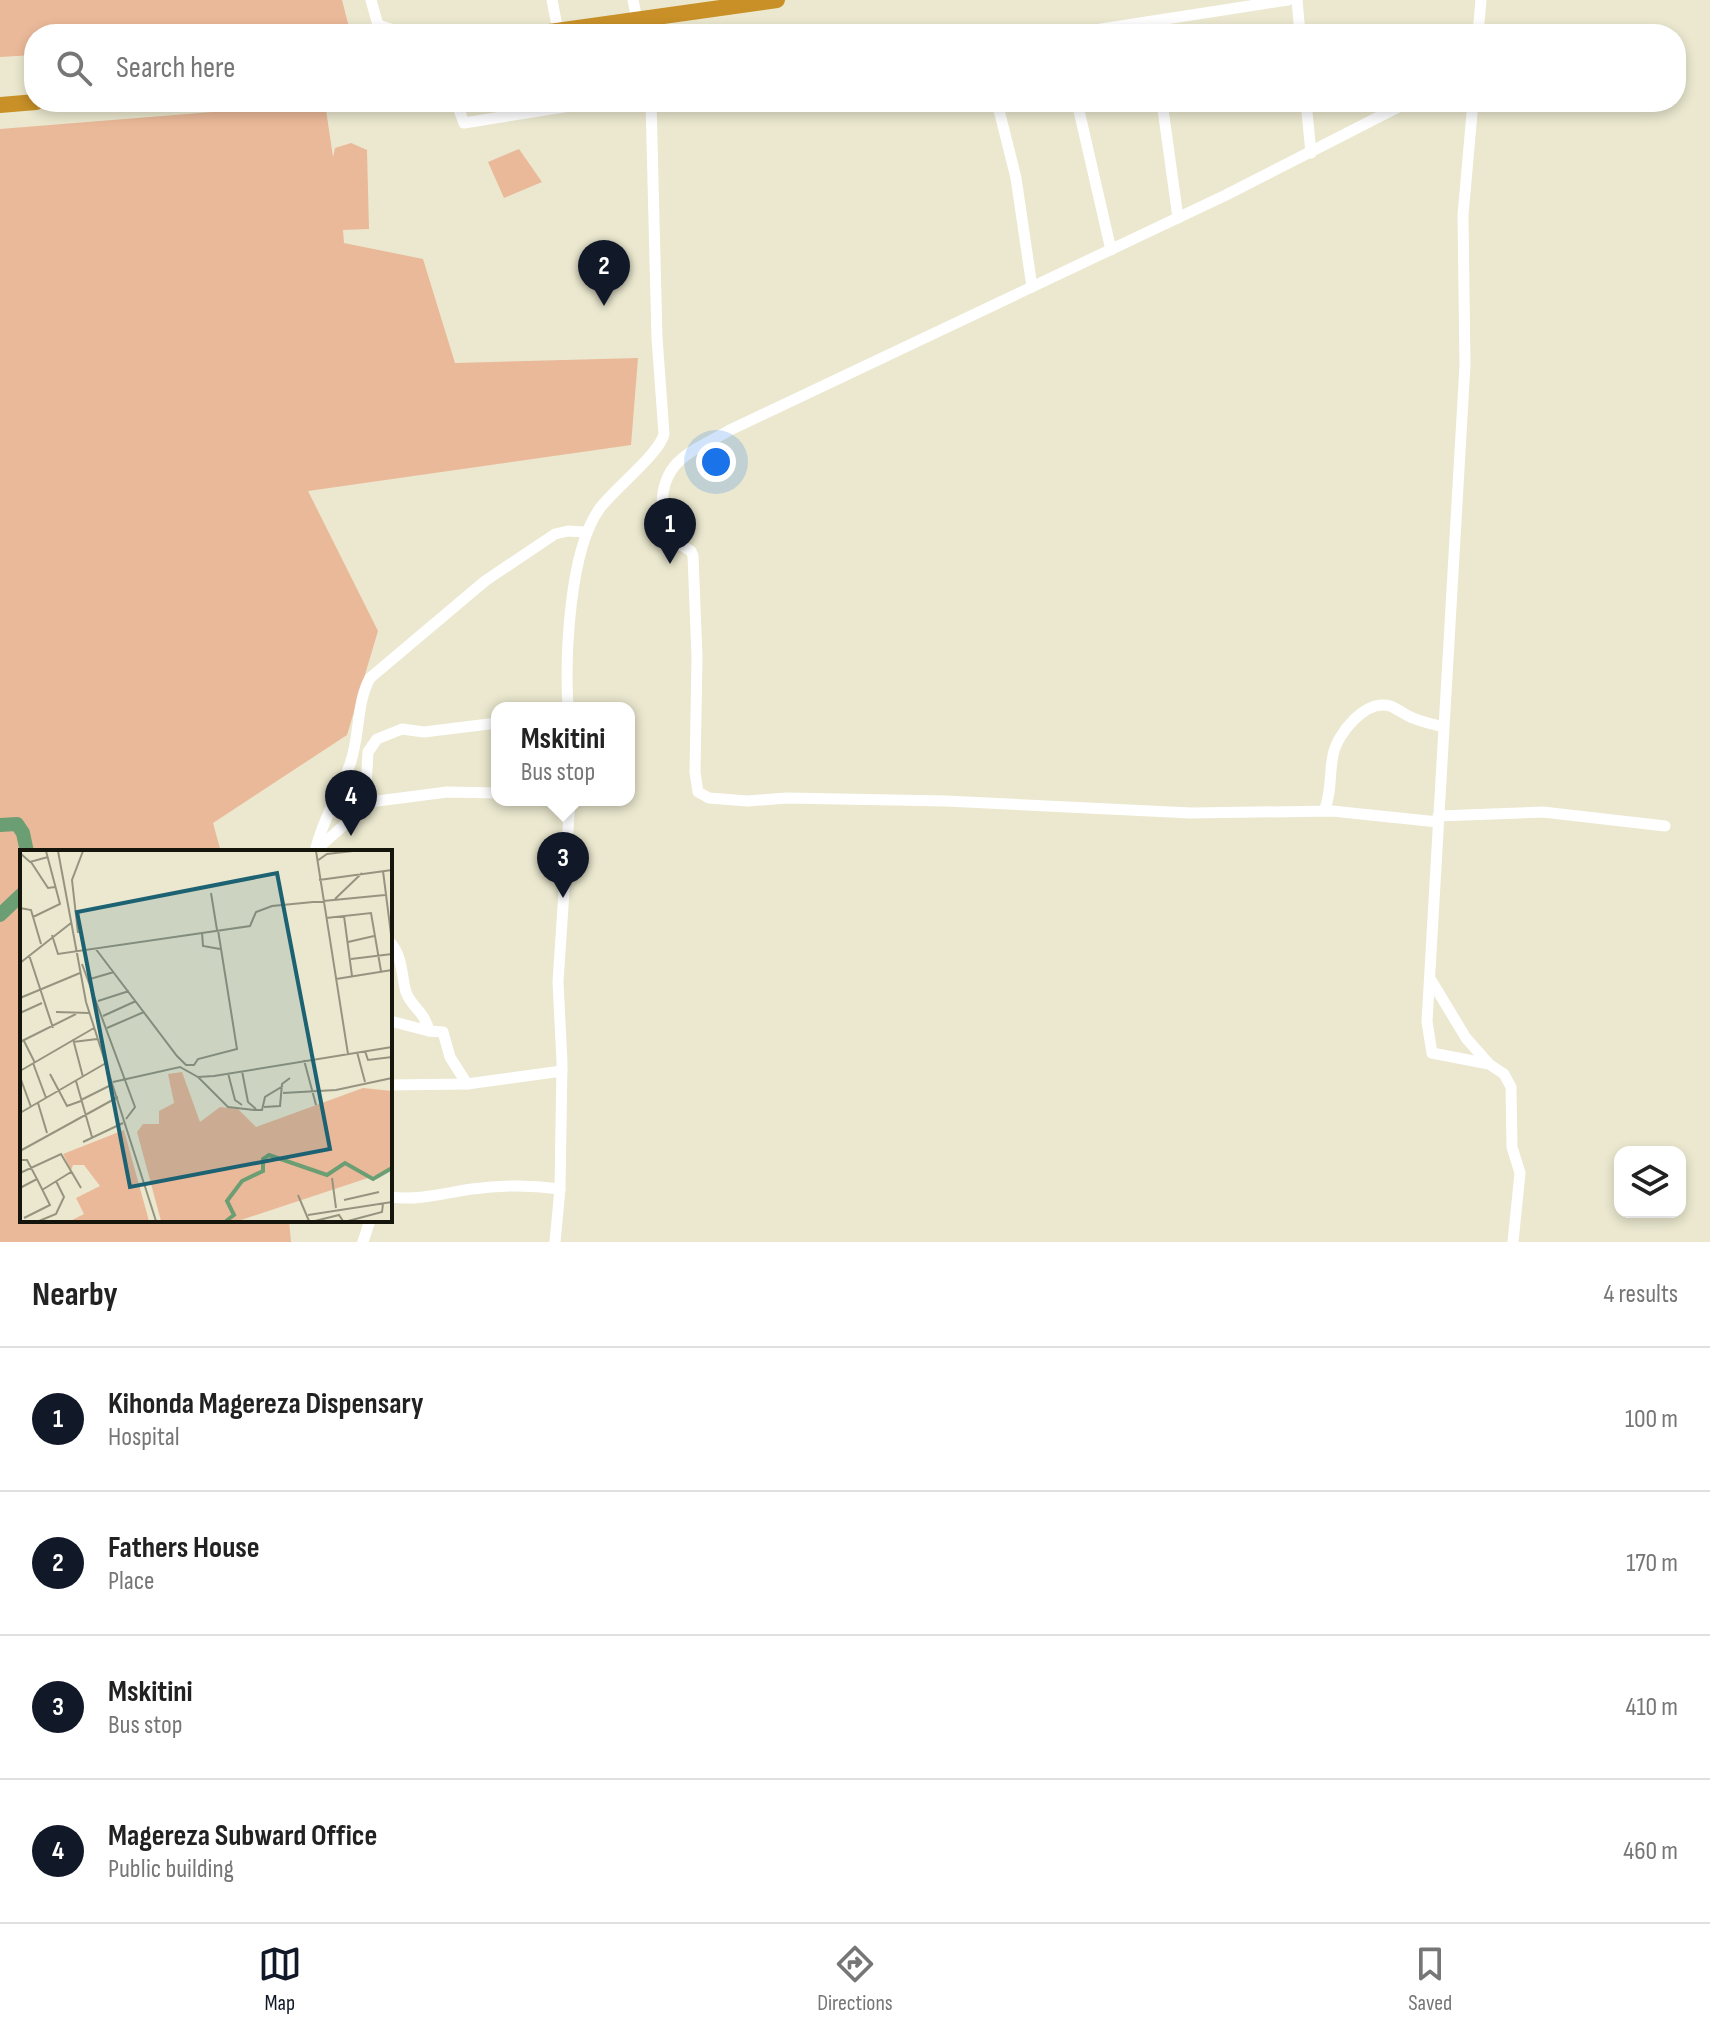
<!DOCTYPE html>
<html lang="en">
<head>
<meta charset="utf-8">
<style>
  :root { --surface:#fff; --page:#f2f2f2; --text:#222; --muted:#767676; --line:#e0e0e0; --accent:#111827 }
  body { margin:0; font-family:"Sofia Sans Condensed",sans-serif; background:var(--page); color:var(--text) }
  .controls { position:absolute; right:24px; bottom:24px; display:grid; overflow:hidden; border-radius:16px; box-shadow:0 4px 12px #0003 }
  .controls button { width:72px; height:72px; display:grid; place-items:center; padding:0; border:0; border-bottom:2px solid var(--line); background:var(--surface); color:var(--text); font:40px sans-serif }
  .you { position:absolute; left:716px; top:462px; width:28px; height:28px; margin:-20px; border:6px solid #fff; border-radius:50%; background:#1a73e8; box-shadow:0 0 0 12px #1a73e833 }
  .badge { display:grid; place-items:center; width:52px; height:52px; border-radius:50%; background:var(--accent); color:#fff; font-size:26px; font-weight:700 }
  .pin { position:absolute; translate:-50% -66px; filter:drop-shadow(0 2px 4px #0008) }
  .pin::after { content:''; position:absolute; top:42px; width:28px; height:24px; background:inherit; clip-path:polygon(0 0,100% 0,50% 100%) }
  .popup { position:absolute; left:491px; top:702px; width:144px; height:104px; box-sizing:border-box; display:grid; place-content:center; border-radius:16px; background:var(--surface); filter:drop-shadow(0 2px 6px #0005); font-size:26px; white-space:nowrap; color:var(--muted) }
  .popup b { font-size:30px; color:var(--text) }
  .popup::after { content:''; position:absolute; left:50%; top:100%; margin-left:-16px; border:16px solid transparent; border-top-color:var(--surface) }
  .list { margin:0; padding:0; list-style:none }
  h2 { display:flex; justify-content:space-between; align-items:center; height:104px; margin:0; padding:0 32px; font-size:34px }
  h2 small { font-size:26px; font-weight:400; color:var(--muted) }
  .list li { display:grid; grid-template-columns:52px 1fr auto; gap:24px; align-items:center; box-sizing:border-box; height:144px; padding:0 32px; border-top:2px solid var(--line) }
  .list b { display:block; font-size:30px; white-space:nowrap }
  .list p { margin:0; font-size:26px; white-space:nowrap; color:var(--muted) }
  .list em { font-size:26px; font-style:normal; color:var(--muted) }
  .icon { flex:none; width:44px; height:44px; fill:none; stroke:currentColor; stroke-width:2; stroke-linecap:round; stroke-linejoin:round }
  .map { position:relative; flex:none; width:1710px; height:1242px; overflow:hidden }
  .search { position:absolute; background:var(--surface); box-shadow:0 4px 12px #0003; left:24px; right:24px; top:24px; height:88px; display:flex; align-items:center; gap:20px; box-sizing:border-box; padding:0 28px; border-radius:32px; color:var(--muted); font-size:30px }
  .sheet { height:680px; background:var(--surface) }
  nav { display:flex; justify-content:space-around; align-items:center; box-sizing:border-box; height:112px; border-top:2px solid var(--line); background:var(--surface); font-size:22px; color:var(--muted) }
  nav a { display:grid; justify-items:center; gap:4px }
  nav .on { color:var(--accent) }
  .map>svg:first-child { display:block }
  .green { fill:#eab999 }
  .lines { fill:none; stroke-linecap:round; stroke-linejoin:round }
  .river { stroke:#6c9e74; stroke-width:14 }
  .minor { stroke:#fff; stroke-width:11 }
  .highway { stroke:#c89027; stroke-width:16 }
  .inset-river { fill:none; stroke:#6c9e74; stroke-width:4 }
  .inset-road { fill:none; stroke:#969481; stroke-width:2 }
  .view { fill:#1d6273; fill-opacity:0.15; stroke:#1d6273; stroke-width:4 }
  .inset-edge { fill:none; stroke:#16150c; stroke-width:4 }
</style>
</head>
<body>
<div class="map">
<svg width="1710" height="1242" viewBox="0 0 1710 1242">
  <rect width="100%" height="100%" fill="#ebe8cf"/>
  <!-- green -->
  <g class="green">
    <path d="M0 0H342L350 31 308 34H34V55L0 57Z"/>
    <path d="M325 103 333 157 335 148 351 143 367 150 369 229 343 230 344 243 423 259 455 363 638 358 631 445 308 491 378 631 347 735 213 823 221 852H22V1220H289L291 1242H0V129Z"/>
    <path d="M519 149 542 182 504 198 488 162Z"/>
  </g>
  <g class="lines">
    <!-- river -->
    <g class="river">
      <path d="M0 825 17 824 23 833 27 852"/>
      <path d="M0 915 22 894"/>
    </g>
    <!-- minor -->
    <g class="minor">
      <path d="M371 0 378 25 394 30 395 34"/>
      <path d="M552 0 558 31"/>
      <path d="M633 0 637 20"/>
      <path d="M1297 0 1300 34"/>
      <path d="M652 34V18"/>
      <path d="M1069 34 1288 0"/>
      <path d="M1478 34 1481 0"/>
      <path d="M456 102 464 123 595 102"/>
      <path d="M997 102 1016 178 1032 287"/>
      <path d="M1077 102 1111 250"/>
      <path d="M1162 102 1178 218"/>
      <path d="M1306 102 1311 153"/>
      <path d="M1408 102 1226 195 730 430C695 451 664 457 662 503 661 514 658 524 662 534L691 551 693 556 697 657 695 772 698 792 709 798 747 801 787 798 946 801 1191 813 1332 811 1438 822"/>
      <path d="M1473 102 1463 215 1465 365 1427 1022 1432 1053 1489 1064 1504 1074 1511 1087 1512 1147 1520 1173 1513 1242"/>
      <path d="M568 708C565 656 569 550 600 508 614 489 660 453 664 434L657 338 651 102"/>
      <path d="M365 805 368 752 377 739 402 729 424 732 497 723"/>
      <path d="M1324 811C1332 792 1329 775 1333 755 1337 734 1365 699 1390 706 1398 709 1405 715 1413 718 1422 722 1433 724 1443 727"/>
      <path d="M1438 816 1543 812 1665 826"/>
      <path d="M315 851 370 802 447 792 497 793"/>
      <path d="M315 852C322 820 340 794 350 764 360 737 356 703 370 678L485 581 555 534 568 531 585 532"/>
      <path d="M390 942C403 957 401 974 406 992 411 1007 424 1010 429 1031"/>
      <path d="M1431 980 1466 1038 1489 1064"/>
      <path d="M390 1021 429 1031 443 1032 450 1057 467 1084"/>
      <path d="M390 1085 467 1084 562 1071"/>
      <path d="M390 1197C417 1201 445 1193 472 1189 500 1185 531 1185 560 1189"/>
      <path d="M363 1242 370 1220"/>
      <path d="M555 1242 560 1189 562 1062 558 982 570 800"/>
    </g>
    <!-- highway -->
    <g class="highway">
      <path d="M535 34 777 0"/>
      <path d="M0 105 36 102"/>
    </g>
  </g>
  <!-- overview -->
  <g transform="translate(20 850)">
    <rect width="372" height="372" fill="#ebe8cf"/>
    <path d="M162 222 180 272 200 257 218 259 236 277 343 238 372 241V320L218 371H141L117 282 123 274H139V261L154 253 148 224ZM104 280 129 371H50L64 364 56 348 80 336 64 315H53L51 320 43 304Z" fill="#eab999"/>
    <path class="inset-river" d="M206 371 214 365 207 351 222 331 243 321V309L249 305 307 325 325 313 353 329 372 318"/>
    <path class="inset-road" d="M38 1 66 152 136 371M296 1 328 204M0 3 10 12 28 7M297 11 307 4 333 1M11 12 28 38 35 37M363 21 372 92M299 30 372 20M191 43 197 80M315 49 342 23M0 58 11 60 21 94M324 66 332 126M13 67 40 54 26 1M306 68 351 63 361 121M182 82 183 96 200 99M58 83 52 30 63 1M32 85 38 104 230 76 236 62 252 56 365 45M328 92 354 86M75 98 157 206 166 215H174L178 209 217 199 198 80M9 105 33 178M331 109 372 104M0 113 51 73M62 114 115 257 106 269M70 129 94 122M316 129 372 120M0 148 60 123M78 151 109 141M36 162 69 163M0 163 22 153M83 166 116 151M87 178 124 162M53 189 63 227M4 191 15 213M0 192 56 164M53 192 77 189M345 201 348 210 372 207M337 202 345 232M284 210 296 255M13 213 26 248M0 221 74 178M222 221 228 252 236 259M208 223 215 250 222 255M30 224 47 256 61 251M0 227 11 257M178 227 208 257 234 260H242L245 247 263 236M56 231 72 287M93 232 160 217 178 227 194 226 372 197M263 243 316 240 372 228M61 250 93 234M18 253 27 283M244 257 260 256 262 234 270 228M0 263 86 213M63 292 103 273M0 301 98 247M0 310H7L17 329 0 338M0 323 41 304 61 338M312 328 316 358M22 340 51 322M278 345 289 371M324 350 359 342M288 365 372 352M4 368 30 355 17 329M19 371 36 364 44 347 36 331M295 371 319 365 323 371M328 371 362 362 363 354"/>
    <path class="view" d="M257 23 310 299 110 337 57 62Z"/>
    <rect width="372" height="372" class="inset-edge"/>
  </g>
</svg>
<div class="controls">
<button><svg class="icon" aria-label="layers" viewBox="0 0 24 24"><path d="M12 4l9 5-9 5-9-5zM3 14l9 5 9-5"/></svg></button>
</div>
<div class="you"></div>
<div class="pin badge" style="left:670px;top:564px">1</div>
<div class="pin badge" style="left:604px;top:306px">2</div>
<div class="pin badge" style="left:563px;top:898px">3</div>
<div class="popup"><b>Mskitini</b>Bus stop</div>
<div class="pin badge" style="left:351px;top:836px">4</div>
<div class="search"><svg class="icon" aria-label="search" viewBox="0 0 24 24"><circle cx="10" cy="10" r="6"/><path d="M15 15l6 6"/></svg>Search here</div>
</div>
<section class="sheet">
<h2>Nearby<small>4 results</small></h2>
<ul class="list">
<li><span class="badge">1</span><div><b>Kihonda Magereza Dispensary</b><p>Hospital</p></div><em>100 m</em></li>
<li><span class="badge">2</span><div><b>Fathers House</b><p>Place</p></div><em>170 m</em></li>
<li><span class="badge">3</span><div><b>Mskitini</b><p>Bus stop</p></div><em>410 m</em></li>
<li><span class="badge">4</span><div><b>Magereza Subward Office</b><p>Public building</p></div><em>460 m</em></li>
</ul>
</section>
<nav>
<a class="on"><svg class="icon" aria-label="map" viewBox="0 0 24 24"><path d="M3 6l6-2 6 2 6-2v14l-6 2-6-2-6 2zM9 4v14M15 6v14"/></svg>Map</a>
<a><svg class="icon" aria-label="directions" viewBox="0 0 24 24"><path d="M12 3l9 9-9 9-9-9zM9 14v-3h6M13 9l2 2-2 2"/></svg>Directions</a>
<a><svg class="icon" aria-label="saved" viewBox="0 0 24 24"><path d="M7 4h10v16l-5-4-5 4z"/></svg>Saved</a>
</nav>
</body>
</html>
